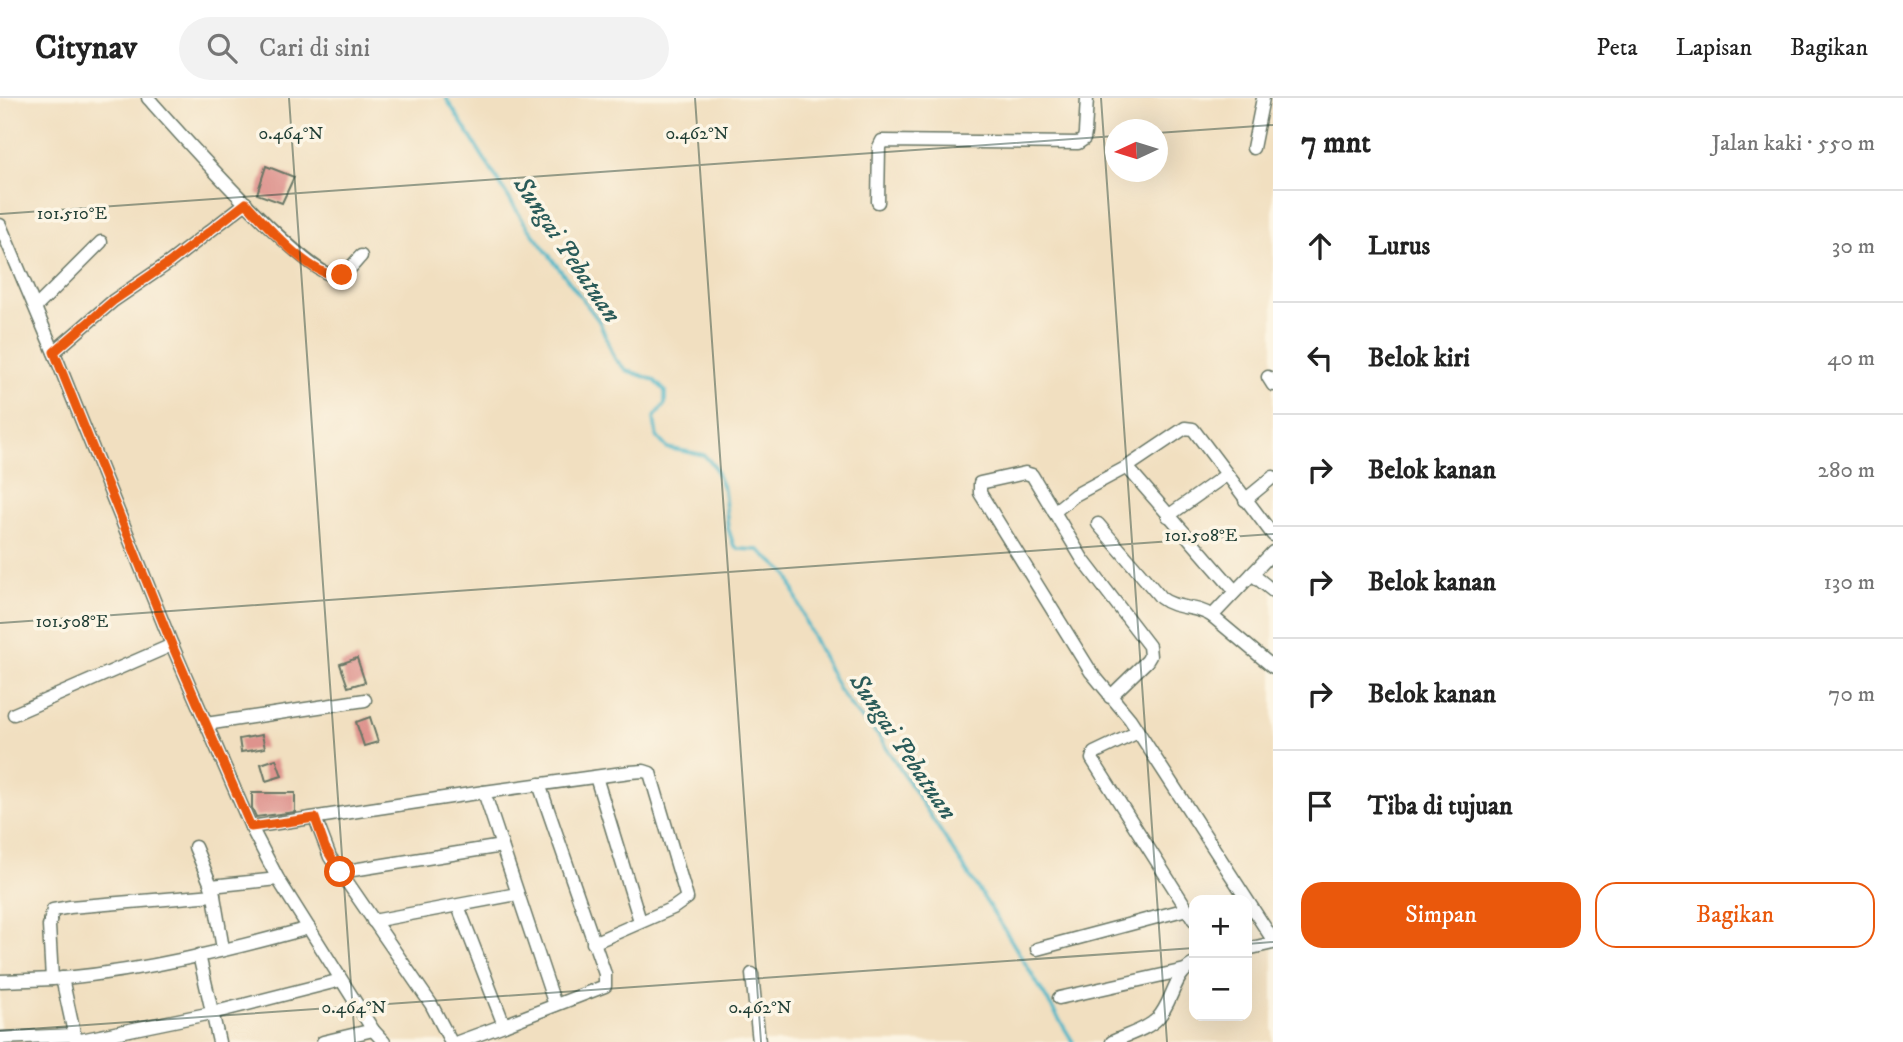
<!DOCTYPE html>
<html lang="id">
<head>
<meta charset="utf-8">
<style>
  :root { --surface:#fff; --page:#f2f2f2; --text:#222; --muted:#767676; --line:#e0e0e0; --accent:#ea580c }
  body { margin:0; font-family:"IM FELL DW Pica",serif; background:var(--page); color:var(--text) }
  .controls { position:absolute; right:21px; bottom:21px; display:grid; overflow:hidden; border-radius:14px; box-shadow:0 7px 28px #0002 }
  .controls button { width:63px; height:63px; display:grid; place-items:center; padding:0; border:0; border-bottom:2px solid var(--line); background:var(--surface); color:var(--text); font:35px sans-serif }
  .compass { position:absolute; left:1105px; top:21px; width:63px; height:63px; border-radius:50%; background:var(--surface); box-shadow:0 7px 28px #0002; rotate:266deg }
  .stop { position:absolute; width:21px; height:21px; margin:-16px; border:5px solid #ea580c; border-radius:50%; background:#fff }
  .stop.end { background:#ea580c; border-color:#fff; box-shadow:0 2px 7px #0008 }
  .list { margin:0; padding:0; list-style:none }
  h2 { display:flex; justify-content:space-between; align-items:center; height:91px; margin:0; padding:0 28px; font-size:30px }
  h2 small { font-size:23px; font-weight:400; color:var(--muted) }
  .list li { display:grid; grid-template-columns:46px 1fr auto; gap:21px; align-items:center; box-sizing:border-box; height:112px; padding:0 28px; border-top:2px solid var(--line) }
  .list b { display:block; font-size:26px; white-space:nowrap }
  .list em { font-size:23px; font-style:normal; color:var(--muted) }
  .actions { display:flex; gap:14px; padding:21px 28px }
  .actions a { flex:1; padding:16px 0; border:2px solid var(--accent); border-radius:21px; text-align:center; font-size:24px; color:var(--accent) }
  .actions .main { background:var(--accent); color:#fff }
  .icon { flex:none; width:38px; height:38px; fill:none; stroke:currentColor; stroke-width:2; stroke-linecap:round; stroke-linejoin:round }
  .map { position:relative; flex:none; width:1273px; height:944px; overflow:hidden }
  header { display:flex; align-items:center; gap:42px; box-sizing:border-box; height:98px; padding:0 35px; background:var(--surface); border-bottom:2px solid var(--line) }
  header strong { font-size:33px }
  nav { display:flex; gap:38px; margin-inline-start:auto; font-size:24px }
  .search { width:490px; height:63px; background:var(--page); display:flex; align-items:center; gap:18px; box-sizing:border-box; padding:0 24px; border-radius:38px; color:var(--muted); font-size:26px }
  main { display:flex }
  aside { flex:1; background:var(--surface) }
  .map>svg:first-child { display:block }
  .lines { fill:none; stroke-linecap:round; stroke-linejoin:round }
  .stream { stroke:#4ab5c7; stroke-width:3.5 }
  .building { fill:#de938d }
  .minor-casing { stroke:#687665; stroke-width:15 }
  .minor { stroke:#fff; stroke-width:12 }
  .route { stroke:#ea580c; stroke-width:9 }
  .ticks { fill:none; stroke:#1f3d34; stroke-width:2; stroke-opacity:0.45 }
  .labels { text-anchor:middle; stroke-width:7; stroke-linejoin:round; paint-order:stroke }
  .water-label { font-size:26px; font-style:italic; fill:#2a5b59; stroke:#fcf5e5 }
  .ticks-label { font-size:18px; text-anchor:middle; fill:#1f3d34; stroke:#fcf5e5; stroke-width:7; stroke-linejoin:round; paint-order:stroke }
</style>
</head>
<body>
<header>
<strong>Citynav</strong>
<div class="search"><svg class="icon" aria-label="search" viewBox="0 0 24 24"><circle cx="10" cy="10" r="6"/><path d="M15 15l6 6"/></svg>Cari di sini</div>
<nav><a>Peta</a><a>Lapisan</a><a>Bagikan</a></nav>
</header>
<main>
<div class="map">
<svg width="1273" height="944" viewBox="0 0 1273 944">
  <rect width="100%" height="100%" fill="#fcf5e5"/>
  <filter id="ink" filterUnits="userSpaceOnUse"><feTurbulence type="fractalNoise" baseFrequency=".0143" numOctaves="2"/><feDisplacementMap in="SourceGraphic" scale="14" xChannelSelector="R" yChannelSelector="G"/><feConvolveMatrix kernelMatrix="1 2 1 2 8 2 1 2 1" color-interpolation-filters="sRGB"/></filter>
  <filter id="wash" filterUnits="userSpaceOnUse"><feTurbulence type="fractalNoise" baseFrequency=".00686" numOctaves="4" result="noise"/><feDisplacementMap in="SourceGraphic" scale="28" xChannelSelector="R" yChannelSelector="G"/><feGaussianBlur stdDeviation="1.57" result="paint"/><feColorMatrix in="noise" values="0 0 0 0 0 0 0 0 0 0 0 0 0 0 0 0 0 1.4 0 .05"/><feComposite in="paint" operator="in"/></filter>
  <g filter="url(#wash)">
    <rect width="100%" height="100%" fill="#f1dfc0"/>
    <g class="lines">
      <!-- stream -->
      <path class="stream" d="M446 0 524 124 599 223 615 261 626 272 654 282 665 293V306L654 320 657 339 667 350 704 357 714 368 724 392 728 430 734 448 738 451 759 452 788 477 806 525 839 592 857 616 878 637 1006 834 1073 944"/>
    </g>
    <g id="blocks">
      <!-- building -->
      <g class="building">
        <path d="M266 68 294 79 282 105 257 96Z"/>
        <path d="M357 560 365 584 348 589 340 566Z"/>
        <path d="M370 619 378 644 364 648 356 624Z"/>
        <path d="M262 637 265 650 241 654 239 641Z"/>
        <path d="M276 661 282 678 266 683 261 666Z"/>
        <path d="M252 695H295V714L256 719 252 710Z"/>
      </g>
    </g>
  </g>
  <g filter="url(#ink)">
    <use href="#blocks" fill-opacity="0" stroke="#687665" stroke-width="2"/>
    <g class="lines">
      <!-- minor casing -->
      <g class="minor-casing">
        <g id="minor">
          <path d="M148 0C174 29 306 179 336 178 346 178 354 165 361 158"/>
          <path d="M1253 50 1263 0"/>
          <path d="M878 104 879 49 882 43 1078 45 1084 41 1085 35 1087 0"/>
          <path d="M0 127 58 264 172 547 251 729 278 781 373 932 384 944"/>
          <path d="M36 209 101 144"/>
          <path d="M54 254 113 203 170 164 246 105"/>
          <path d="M1268 279 1273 287"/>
          <path d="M1127 369 1185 330 1193 331 1273 437"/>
          <path d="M1245 402 1273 379"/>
          <path d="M1054 414 1075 397 1127 369 1235 493"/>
          <path d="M1168 418 1226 377"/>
          <path d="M1098 426 1161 500C1176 512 1197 507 1212 518"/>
          <path d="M1252 476 1273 454"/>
          <path d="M1273 493 1252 476 1212 518 1273 569"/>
          <path d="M1110 599 1147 563 1150 558 1149 548 1083 462 1032 377 1025 375 980 385V395L1091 574 1130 621 1273 842"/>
          <path d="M14 616 172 547"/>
          <path d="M206 626 365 602"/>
          <path d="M1138 634 1094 655 1092 661 1194 822"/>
          <path d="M596 679 640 823"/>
          <path d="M315 720 330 759 431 906 451 944"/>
          <path d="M251 729 484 694"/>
          <path d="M195 749 213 792 223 851"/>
          <path d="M340 774 502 748"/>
          <path d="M211 788 278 781"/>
          <path d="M458 808 504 927 605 888V876L539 686"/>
          <path d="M373 823 517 796"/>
          <path d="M1037 851 1187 811"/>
          <path d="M1247 851 1273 845"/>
          <path d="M199 857 219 944"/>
          <path d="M752 876 759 944"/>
          <path d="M62 880 76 944"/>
          <path d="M52 881 49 828 53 812 70 809 214 797"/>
          <path d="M0 883C22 882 43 882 65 880 147 872 229 852 309 830"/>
          <path d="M1059 900 1185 872"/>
          <path d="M555 907 484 694 630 674 644 673 650 675 687 800 673 810 593 845"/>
          <path d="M0 940 75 937"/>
          <path d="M76 943 212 915 341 882"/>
          <path d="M323 944 373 932"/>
          <path d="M458 944 504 927"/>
          <path d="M1112 944C1126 937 1146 932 1157 921 1173 905 1173 876 1194 866"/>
        </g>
      </g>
      <!-- minor -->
      <use href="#minor" class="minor"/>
    </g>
  </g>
  <g class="lines" filter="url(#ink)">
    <!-- route -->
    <path class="route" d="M340 774 325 749 315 720 251 729 172 547 54 254 113 203 170 164 246 105C265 125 313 183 342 177"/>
  </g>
  <!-- ticks -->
  <path class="ticks" d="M289 0 355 944M695 0 761 944M1101 0 1167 944M1157 35 1273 27M0 116 1115 38M0 525 1273 436M1247 846 1273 844M0 933 1194 850"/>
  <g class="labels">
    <!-- water labels -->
    <g class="water-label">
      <text transform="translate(568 151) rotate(56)" y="9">Sungai Pebatuan</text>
      <text transform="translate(904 648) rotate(56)" y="9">Sungai Pebatuan</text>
    </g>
  </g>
  <g class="ticks-label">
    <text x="291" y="41">0.464°N</text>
    <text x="697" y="41">0.462°N</text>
    <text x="72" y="121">101.510°E</text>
    <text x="1201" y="443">101.508°E</text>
    <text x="72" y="529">101.508°E</text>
    <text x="354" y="915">0.464°N</text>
    <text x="760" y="915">0.462°N</text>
  </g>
</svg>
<div class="controls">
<button>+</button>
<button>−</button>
</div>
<svg class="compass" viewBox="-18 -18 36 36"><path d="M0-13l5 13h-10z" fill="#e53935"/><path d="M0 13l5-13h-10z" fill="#767676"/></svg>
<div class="stop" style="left:340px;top:774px"></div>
<div class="stop end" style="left:342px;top:177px"></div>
</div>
<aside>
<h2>7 mnt<small>Jalan kaki · 550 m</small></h2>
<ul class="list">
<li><svg class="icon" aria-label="ahead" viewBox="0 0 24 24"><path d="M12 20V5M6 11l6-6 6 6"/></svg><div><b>Lurus</b></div><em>30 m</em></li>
<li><svg class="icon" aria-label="left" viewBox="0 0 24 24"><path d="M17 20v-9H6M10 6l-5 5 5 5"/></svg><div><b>Belok kiri</b></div><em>40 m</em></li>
<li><svg class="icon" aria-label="right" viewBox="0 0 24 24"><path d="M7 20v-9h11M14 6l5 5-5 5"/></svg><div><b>Belok kanan</b></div><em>280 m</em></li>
<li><svg class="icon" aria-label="right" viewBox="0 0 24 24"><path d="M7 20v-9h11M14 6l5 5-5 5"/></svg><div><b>Belok kanan</b></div><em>130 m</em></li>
<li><svg class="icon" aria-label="right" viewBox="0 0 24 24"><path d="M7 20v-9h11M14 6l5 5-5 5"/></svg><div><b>Belok kanan</b></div><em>70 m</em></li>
<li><svg class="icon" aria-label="arrive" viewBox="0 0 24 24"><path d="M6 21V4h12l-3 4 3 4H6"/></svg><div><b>Tiba di tujuan</b></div></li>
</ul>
<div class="actions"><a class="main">Simpan</a><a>Bagikan</a></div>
</aside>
</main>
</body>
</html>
